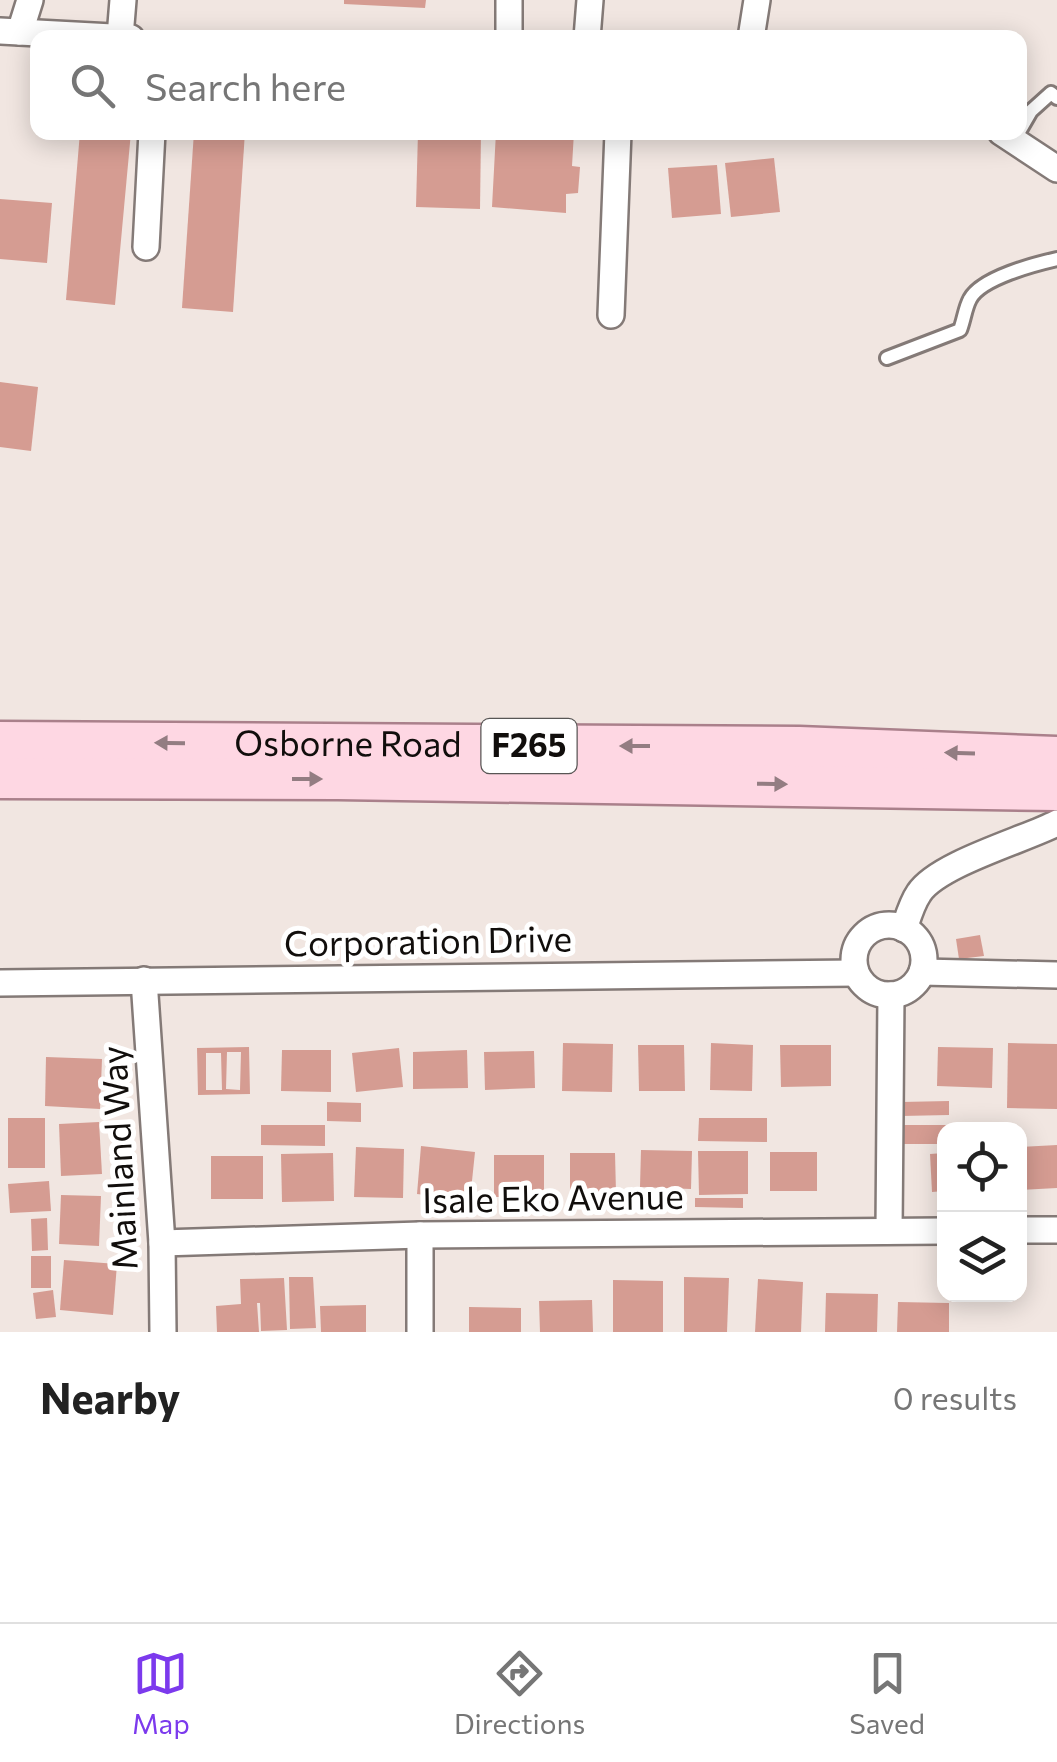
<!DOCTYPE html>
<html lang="en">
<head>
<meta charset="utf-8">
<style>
  :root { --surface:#fff; --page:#f2f2f2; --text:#222; --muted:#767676; --line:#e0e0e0; --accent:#7c3aed }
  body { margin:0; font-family:Commissioner,sans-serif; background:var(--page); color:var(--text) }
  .controls { position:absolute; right:30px; bottom:30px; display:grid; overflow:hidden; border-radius:20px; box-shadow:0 5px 25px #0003 }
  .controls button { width:90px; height:90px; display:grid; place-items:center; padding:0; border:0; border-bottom:2px solid var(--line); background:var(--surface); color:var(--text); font:50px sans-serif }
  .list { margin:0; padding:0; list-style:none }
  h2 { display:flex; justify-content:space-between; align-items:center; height:130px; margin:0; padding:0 40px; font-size:42px }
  h2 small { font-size:32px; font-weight:400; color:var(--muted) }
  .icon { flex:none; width:55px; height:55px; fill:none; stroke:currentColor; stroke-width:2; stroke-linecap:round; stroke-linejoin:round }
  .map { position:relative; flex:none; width:1057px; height:1332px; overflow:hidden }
  .search { position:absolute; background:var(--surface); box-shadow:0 5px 25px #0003; left:30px; right:30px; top:30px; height:110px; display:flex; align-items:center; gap:25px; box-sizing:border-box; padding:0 35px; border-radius:20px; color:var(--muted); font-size:38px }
  .sheet { height:290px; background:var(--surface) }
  nav { display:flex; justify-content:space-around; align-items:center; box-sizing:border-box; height:140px; border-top:2px solid var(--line); background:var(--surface); font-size:28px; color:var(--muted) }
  nav a { display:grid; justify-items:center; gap:5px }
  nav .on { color:var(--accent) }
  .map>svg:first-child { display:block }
  .building { fill:#d59c92; fill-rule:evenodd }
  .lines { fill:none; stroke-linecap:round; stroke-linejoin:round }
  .service-casing { stroke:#847a77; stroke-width:18 }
  .minor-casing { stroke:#847a77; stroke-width:30 }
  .primary-casing { stroke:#aa808b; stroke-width:45 }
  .service { stroke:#fff; stroke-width:12 }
  .minor { stroke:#fff; stroke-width:25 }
  .primary { stroke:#fed7e3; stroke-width:40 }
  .oneway { fill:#937d82 }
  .labels { text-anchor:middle; stroke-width:10; stroke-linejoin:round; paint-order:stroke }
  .shield { fill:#fff; stroke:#585655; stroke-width:2.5 }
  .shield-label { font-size:32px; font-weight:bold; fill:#110e0c }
  .street-label { font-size:35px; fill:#110e0c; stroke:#fff }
</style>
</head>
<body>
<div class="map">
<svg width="1057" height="1332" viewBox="0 0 1057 1332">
  <rect width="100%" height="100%" fill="#f1e6e1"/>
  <!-- building -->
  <g class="building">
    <path d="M344 0H426L425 8 344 4Z"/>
    <path d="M80 132H131L115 305 66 300Z"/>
    <path d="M194 132H245L233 312 182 308Z"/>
    <path d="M418 132H481L480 209 416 207Z"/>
    <path d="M496 132H574L572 166 580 167 578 193 566 194V213L492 207Z"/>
    <path d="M774 158 780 212 731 217 725 163Z"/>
    <path d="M717 165 721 214 672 218 668 168Z"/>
    <path d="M0 199 52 203 47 263 0 259Z"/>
    <path d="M0 382 38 387 31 451 0 447Z"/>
    <path d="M980 935 984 956 959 959 956 939Z"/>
    <path d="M563 1043 613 1044 612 1092 562 1091Z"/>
    <path d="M711 1043 753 1045 752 1091 710 1090Z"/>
    <path d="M1008 1043 1057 1044V1109L1007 1108Z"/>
    <path d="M638 1045H684L685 1091H639Z"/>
    <path d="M780 1045H831V1086L781 1087Z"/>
    <path d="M249 1047 250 1094 198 1095 197 1048ZM227 1052H241L240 1090 226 1089ZM206 1053H221L222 1090H206Z"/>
    <path d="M938 1047 993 1048 992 1088 937 1086Z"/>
    <path d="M399 1048 403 1087 356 1092 352 1053Z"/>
    <path d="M282 1050H331V1092L281 1091Z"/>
    <path d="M467 1050 468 1088 413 1089V1052Z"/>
    <path d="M534 1051 535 1088 485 1090 484 1052Z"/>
    <path d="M46 1057 102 1059 100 1109 45 1106Z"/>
    <path d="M949 1101V1115L901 1116V1102Z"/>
    <path d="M327 1102 361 1103V1122L327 1121Z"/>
    <rect x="8" y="1118" width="37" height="50"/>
    <path d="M699 1118H767V1142L698 1141Z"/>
    <path d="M99 1122 102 1174 61 1176 59 1124Z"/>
    <path d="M261 1125H325V1146L261 1145Z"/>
    <path d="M901 1125H982L983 1130H944V1144H901Z"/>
    <path d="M1057 1145V1188L1020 1190V1147Z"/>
    <path d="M421 1146 475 1152 470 1200 417 1194Z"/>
    <path d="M356 1147 404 1149 403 1198 354 1197Z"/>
    <path d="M641 1150 692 1151 691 1189 640 1187Z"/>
    <path d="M698 1151H748V1194L699 1195Z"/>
    <rect x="770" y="1152" width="47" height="39"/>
    <path d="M333 1153 334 1201 282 1202 281 1154Z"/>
    <path d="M570 1153H615L616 1193 570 1194Z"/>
    <path d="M944 1153V1191L932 1192 930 1154Z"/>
    <rect x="494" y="1155" width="50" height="42"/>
    <rect x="211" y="1156" width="52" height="43"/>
    <path d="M49 1181 51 1211 10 1213 8 1184Z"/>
    <path d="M61 1195 101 1196 99 1246 59 1244Z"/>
    <path d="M695 1198H743V1208L695 1207Z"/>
    <path d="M47 1218 48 1250 32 1251 31 1219Z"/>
    <rect x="31" y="1256" width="20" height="32"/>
    <path d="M64 1260 117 1264 113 1315 60 1310Z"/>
    <path d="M289 1277H313L316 1328 290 1329Z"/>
    <path d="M684 1277 729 1278 727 1332H684Z"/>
    <path d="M284 1278 287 1330 261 1331 260 1303H257L259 1332H217L216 1306 241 1304 240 1279Z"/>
    <path d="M758 1279 803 1282 801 1332H755Z"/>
    <path d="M613 1280 663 1281V1332H613Z"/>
    <path d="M53 1290 56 1317 36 1319 33 1293Z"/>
    <path d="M826 1293 878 1294 877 1332H825Z"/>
    <path d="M592 1300 593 1332H540L539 1301Z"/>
    <path d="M898 1302 949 1303V1332H897Z"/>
    <path d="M366 1305V1332H321L320 1306Z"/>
    <path d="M469 1307 521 1308V1332H469Z"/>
  </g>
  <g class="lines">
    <!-- service casing -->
    <g class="service-casing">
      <g id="service">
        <path d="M1020 130 1031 111 1051 93 1057 98"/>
        <path d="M887 358 960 330C964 320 965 308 970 299 981 278 1035 264 1057 259"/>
      </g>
    </g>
    <!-- minor casing -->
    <g class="minor-casing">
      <g id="minor">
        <path d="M509 0V38"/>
        <path d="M0 31 131 38"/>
        <path d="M20 32 30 0"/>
        <path d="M120 37 123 0"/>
        <path d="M587 38 590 0"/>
        <path d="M751 38 757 0"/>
        <path d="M1001 132 1057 169"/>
        <path d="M146 247 152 132"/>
        <path d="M611 315 618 132"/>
        <circle cx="889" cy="960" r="35"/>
        <path d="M904 929C908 917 912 903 919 893 938 864 1024 840 1057 823"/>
        <path d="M922 972 1057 975"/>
        <path d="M144 980 162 1243 163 1332"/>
        <path d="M0 983 856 973"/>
        <path d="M1020 1230H1057"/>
        <path d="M889 1231 891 995"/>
        <path d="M420 1235V1332"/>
        <path d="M162 1243 420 1235 944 1231"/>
      </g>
    </g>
    <!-- primary casing -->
    <g class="primary-casing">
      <g id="primary">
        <path id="s1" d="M0 742 799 747 1057 757"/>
        <path d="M0 778 338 779 1057 790"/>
      </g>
    </g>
    <!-- service -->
    <use href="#service" class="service"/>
    <!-- minor -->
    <use href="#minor" class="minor"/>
    <!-- primary -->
    <use href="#primary" class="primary"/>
  </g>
  <!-- one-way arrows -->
  <defs><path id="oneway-solid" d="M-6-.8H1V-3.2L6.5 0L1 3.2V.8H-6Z" transform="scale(2.5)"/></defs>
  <g class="oneway">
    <use href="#oneway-solid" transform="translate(170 743) rotate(-179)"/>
    <use href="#oneway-solid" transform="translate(635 746) rotate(-180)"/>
    <use href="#oneway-solid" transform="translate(960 753) rotate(-178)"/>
    <use href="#oneway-solid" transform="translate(307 779)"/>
    <use href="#oneway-solid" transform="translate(772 784) rotate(1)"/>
  </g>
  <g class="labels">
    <!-- shield labels -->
    <rect class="shield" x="481.5" y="719" width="95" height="54" rx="8"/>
    <g class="shield-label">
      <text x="529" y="757">F265</text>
    </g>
    <!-- street labels -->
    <g class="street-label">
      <text dy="12" stroke="none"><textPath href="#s1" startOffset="348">Osborne Road</textPath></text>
      <text transform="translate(428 942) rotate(-1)" y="12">Corporation Drive</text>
      <text transform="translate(120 1158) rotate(-93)" y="12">Mainland Way</text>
      <text transform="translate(553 1199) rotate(-1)" y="12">Isale Eko Avenue</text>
    </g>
  </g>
</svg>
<div class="controls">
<button><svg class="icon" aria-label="locate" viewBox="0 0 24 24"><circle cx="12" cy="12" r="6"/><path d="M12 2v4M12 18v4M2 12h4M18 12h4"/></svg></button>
<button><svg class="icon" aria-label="layers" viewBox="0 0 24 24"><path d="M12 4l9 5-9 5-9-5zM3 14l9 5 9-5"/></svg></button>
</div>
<div class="search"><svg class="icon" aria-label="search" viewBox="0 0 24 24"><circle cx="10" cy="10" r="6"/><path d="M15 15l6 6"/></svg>Search here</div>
</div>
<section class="sheet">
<h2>Nearby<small>0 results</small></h2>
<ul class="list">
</ul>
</section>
<nav>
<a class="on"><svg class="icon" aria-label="map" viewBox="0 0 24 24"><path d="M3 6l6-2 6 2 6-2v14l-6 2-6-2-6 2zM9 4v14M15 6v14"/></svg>Map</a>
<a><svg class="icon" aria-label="directions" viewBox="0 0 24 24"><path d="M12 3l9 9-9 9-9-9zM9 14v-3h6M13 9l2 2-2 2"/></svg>Directions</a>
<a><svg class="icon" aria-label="saved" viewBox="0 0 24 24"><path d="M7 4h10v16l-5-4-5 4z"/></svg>Saved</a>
</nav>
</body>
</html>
